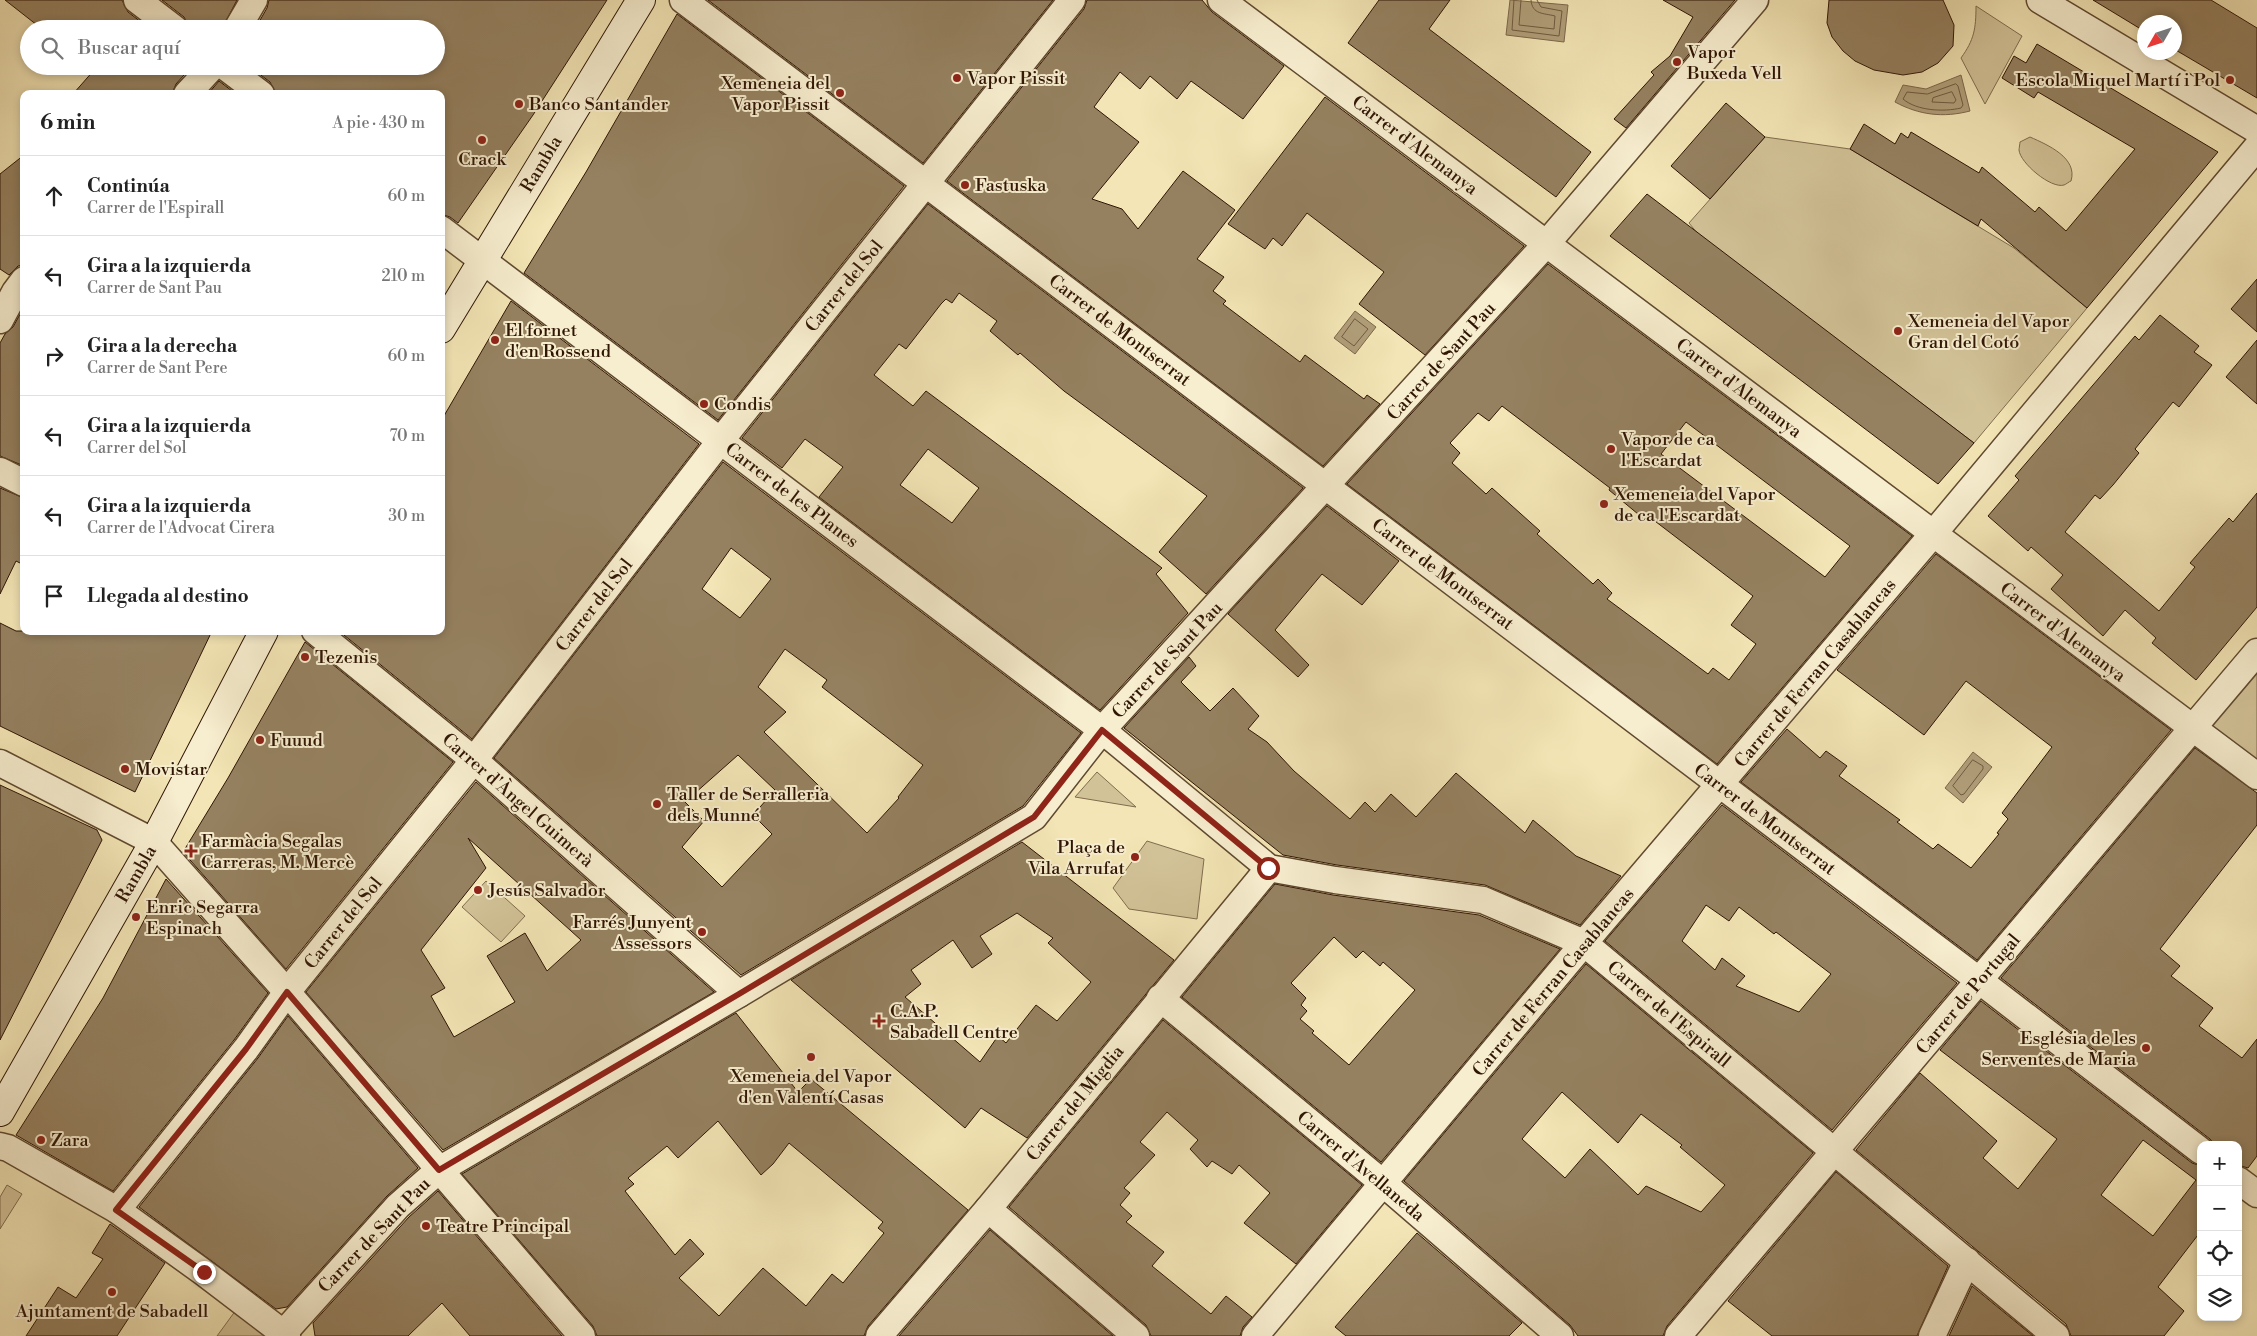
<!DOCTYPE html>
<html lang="es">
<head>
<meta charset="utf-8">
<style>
  :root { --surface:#fff; --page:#f6f6f6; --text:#222; --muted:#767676; --line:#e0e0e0 }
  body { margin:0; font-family:"Libre Bodoni",serif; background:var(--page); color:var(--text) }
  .controls { position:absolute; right:15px; bottom:15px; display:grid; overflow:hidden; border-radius:10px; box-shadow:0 2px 8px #0003 }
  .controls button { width:45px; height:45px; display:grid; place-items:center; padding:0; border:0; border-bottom:1px solid var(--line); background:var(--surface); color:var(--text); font:25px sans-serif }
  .compass { position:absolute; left:2137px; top:15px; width:45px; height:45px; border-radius:50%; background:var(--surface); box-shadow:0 2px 8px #0003; rotate:231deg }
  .stop { position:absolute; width:15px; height:15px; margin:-11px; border:4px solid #8f2418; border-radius:50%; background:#fff }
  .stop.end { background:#8f2418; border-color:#fff; box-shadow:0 1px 5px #0008 }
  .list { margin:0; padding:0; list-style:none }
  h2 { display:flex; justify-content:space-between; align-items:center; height:65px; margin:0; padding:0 20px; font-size:21px }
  h2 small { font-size:16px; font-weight:400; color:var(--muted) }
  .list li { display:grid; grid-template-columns:32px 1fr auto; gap:15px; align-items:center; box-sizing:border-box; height:80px; padding:0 20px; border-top:1px solid var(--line) }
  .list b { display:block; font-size:19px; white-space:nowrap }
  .list p { margin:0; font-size:16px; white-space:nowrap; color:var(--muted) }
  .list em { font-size:16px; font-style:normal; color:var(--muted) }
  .icon { flex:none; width:28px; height:28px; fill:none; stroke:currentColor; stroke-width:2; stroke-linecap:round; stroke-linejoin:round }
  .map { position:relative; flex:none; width:2257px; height:1336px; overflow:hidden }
  .search { position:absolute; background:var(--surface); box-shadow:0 2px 8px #0003; left:20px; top:20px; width:425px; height:55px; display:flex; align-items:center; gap:12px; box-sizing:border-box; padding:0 18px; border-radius:28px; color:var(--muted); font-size:19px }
  .panel { position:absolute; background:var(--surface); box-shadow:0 2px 8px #0003; left:20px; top:90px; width:425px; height:545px; border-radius:10px }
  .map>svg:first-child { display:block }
  .green { fill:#d2c297; stroke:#806c4e }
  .water { fill:#b09e79; stroke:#7c674a }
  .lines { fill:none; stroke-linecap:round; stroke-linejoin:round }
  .shore { stroke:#705a3e; stroke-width:1 }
  .building { fill:#958160; stroke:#2f1504; fill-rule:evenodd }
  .street-casing { stroke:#604930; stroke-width:29 }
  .secondary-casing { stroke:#2f1504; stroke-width:30 }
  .street { stroke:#f7eecf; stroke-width:26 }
  .secondary { stroke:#f7eecf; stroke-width:28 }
  .route { stroke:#8f2418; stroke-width:6 }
  .poi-dot { fill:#8f2418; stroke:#f7eecf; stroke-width:2 }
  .labels { text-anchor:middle; stroke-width:4; stroke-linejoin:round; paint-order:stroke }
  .poi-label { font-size:18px; fill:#2f1504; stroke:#f7eecf; text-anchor:start }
  .street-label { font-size:18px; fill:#2f1504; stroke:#f7eecf }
</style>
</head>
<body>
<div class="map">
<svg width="2257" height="1336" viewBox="0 0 2257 1336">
  <rect width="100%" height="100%" fill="#f3e5b5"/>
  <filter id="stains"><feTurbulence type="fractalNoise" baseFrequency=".004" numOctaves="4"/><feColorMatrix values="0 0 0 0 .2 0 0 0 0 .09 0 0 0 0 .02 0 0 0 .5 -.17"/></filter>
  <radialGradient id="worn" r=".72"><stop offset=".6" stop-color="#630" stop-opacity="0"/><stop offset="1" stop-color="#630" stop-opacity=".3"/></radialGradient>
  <!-- green -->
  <g class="green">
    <path d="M1976 6 2022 36 1985 104 1961 58C1974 40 1976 29 1976 6Z"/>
    <path d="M1765 137 1850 149 2014 248 2087 308 1974 443 1698 234 1689 223Z"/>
    <path d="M2030 137C2048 145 2078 158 2071 181 2070 181 2065 185 2064 185 2051 189 2020 163 2019 150 2019 149 2020 143 2020 142Z"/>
    <path d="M2257 659V776L2196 732Z"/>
    <path d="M1097 772 1136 807 1075 797Z"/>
    <path d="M1147 841 1204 859 1197 919 1129 909 1113 888Z"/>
    <path d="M486 881 525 916 501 942 462 907Z"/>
    <path d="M7 1185 22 1194 0 1229V1197Z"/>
    <path d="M236 1310 272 1336H217Z"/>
  </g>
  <!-- water -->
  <g class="water">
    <path d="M1510 0 1568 5 1564 42 1506 35Z"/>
    <path d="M1961 75 1970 111C1943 118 1919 115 1895 102L1903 85 1926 89Z"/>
    <path d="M1355 311 1376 327 1355 354 1334 338Z"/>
    <path d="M1973 752 1992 767 1963 803 1945 788Z"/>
  </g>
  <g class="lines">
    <!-- shore -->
    <g class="shore">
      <path d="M1514 0 1512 30 1559 36 1562 11 1541 7 1537 0"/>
      <path d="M1521 0 1519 25 1554 29 1555 16C1544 13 1532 15 1531 0"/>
      <path d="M1956 84 1958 86 1963 105 1961 108C1944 112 1917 111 1903 99L1907 92 1927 94Z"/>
      <path d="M1952 92 1956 100 1954 103 1932 102 1933 98Z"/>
      <path d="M1355 319 1368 329 1354 346 1342 337Z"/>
      <path d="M1973 760 1983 766V769L1964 794 1961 795 1953 786Z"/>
    </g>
  </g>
  <!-- building -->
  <g class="building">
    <path d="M5 0H122L128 12 150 29H42Z"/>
    <path d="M162 0H237L222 29H190L184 17Z"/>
    <path d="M269 0H607L533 115 458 223 450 217 441 214V94H276L270 82 249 66H436V29H255L267 8Z"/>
    <path d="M708 0H1053L923 163Z"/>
    <path d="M1087 0H1202L1212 12 1284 66 1243 119 1191 81 1177 99 1150 76 1140 89 1120 72 1094 107 1139 142 1092 199 1122 209 1138 229 1183 171 1235 210 1197 259 1224 277 1213 291 1226 301 1223 304 1300 362 1305 355 1364 399 1367 395 1380 404 1323 466 947 181 1084 9Z"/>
    <path d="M1379 0H1450L1429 29 1591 152 1556 197 1348 43Z"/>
    <path d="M1663 0H1735L1626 128 1614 119 1654 75 1651 72 1670 56 1693 17Z"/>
    <path d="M1829 0H1943L1954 25 1953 46 1938 63 1922 72 1903 75 1874 70 1855 61 1843 51 1832 37 1827 23Z"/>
    <path d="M2093 0H2211L2257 28V98L2174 49V22H2144V31Z"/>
    <path d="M677 14 904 186 718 420 524 273 586 172Z"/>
    <path d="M2037 44 2218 152 2087 308 1981 219 1978 226 1850 149 1864 124 1895 144 1901 133 1908 138 1911 132 1979 173 1982 167 2035 212 2039 207 2066 231 2135 149 2038 92 2034 98 2002 78 2014 56 2026 63Z"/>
    <path d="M91 66H192L176 84 172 94H73L95 69Z"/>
    <path d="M219 81 236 94H208Z"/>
    <path d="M1325 97 1524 246 1425 355 1359 304 1384 272 1307 213 1282 246 1273 238 1265 249 1228 224Z"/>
    <path d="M1726 103 1765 137 1710 199 1671 166Z"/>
    <path d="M24 155V265L18 266 9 275 0 269V174Z"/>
    <path d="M1647 194 1974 443 1938 484 1610 236Z"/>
    <path d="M928 204 1303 488 1206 594 1159 552 1207 496 1064 391 1020 353 1018 355 990 331 997 321 959 293 952 303 946 299 941 304 906 349 899 344 874 375 913 406 926 391 1060 491 1162 568 1156 574 1188 613 1100 710 819 497 843 467 805 439 782 468 742 438ZM928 449 979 488 952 523 900 485Z"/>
    <path d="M1548 264 1912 536 1717 764 1347 484ZM1502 406 1610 488 1609 490 1644 519 1647 515 1753 596 1731 625 1756 644 1729 680 1713 668 1708 674 1607 599 1612 593 1598 579 1593 584 1537 534 1540 531 1492 488 1486 494 1452 463 1460 453 1450 443 1478 413 1489 421ZM1686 422 1850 546 1825 577 1661 454Z"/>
    <path d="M2257 279V332L2231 309Z"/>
    <path d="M511 301 699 444 472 739 339 631H441V421Z"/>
    <path d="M24 307V466L0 456V343L5 334 13 327Z"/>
    <path d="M2160 315 2199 346 2194 352 2212 365 2179 407 2173 402 2135 449 2139 453 2113 485 2100 499 2095 495 2065 532 2159 611 2195 567 2190 563 2229 518 2233 522 2257 493V607L2196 680 2152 643 2156 638 2125 610 2103 636 2051 589 2063 575 2031 547 2028 551 1988 516 2019 480 2015 476 2135 336 2139 340Z"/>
    <path d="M2257 340V404L2226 377Z"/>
    <path d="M723 462 1081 733 1023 806 741 975 494 758ZM731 548 771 579 740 618 702 589ZM785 649 827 680 822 687 923 765 898 797 899 798 867 833 764 732 786 712 758 687ZM738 755 775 790 753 815 772 834 722 887 682 847 704 821 685 802Z"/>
    <path d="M0 488 24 498V565L16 561 0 594Z"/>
    <path d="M1327 506 1399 561 1362 605 1322 574 1275 630 1309 665 1298 677 1228 614Z"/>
    <path d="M1936 554 2171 730 1977 960 1741 782 1787 729 1820 758 1826 751 1847 766 1839 776 1900 820 1897 822 1933 849 1938 844 1971 868 1999 834 1997 833 2008 819 2002 813 2052 747 1966 681 1924 735 1837 670Z"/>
    <path d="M0 623 16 631H212L135 792 0 726Z"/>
    <path d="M305 642 453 762 286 969 183 852 228 778Z"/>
    <path d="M1189 657 1196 666 1181 682 1210 711 1233 688 1259 716 1248 729 1267 742 1294 771 1350 819 1365 802 1375 812 1391 794 1416 817 1456 773 1525 833 1533 820 1576 856 1621 876 1580 925 1485 885 1337 865 1283 855 1124 728Z"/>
    <path d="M2195 748 2257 793V825L2160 949 2180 966 2171 976 2213 1008 2199 1026 2242 1058 2257 1039V1156L2248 1168 2238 1165V1145H2215L2210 1139 2001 978Z"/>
    <path d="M476 782 714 992 443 1150 306 992ZM468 838 581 940 547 971 525 933 487 956 515 1002 454 1037 431 996 445 988 421 950 486 868Z"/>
    <path d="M0 785 97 830 102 840 0 1040Z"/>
    <path d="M1722 805 1957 983 1832 1130 1605 941ZM1706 905 1729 921 1739 907 1774 934 1776 932 1831 974 1799 1012 1736 986 1745 976 1722 958 1715 970 1682 941Z"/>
    <path d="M1022 842 1174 960 1027 1138 981 1108 965 1128 791 980ZM1017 913 1053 938 1048 943 1091 982 1057 1021 1036 1005 1006 1043 998 1036 980 1062 905 997 921 984 911 970 953 940 972 968 992 954 980 936Z"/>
    <path d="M166 879 268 993 234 1040 113 1191 16 1135 103 998Z"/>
    <path d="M1275 884 1333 895 1479 915 1560 949 1381 1162 1182 997ZM1334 937 1356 958 1363 951 1380 966 1383 962 1415 990 1349 1065 1312 1033 1314 1031 1300 1019 1307 1011 1301 1005 1306 998 1291 983Z"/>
    <path d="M1586 964 1813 1153 1667 1326 1663 1336H1578L1570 1325 1404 1181ZM1562 1092 1618 1143 1641 1114 1682 1145 1680 1147 1725 1185 1701 1212 1646 1186 1638 1195 1590 1149 1565 1178 1522 1139Z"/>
    <path d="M1981 1001 2192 1163 2201 1166V1231L2158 1287 2184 1311 2164 1336H2071L2066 1324 1856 1150 1920 1073 1997 1141 1983 1158 2018 1189 2057 1139 1940 1050ZM2143 1140 2196 1180 2153 1236 2101 1195Z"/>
    <path d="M736 1013 798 1092 811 1079 968 1210 868 1326 864 1336H597L593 1326 462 1174ZM718 1121 761 1175 773 1164 789 1143 883 1222 878 1228 884 1233 843 1283 832 1274 806 1306 763 1268 719 1316 679 1278 704 1254 690 1239 675 1255 625 1191 634 1184 628 1178 667 1146 678 1158Z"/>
    <path d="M288 1016 418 1168 387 1196 287 1307 276 1309 139 1207 258 1058Z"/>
    <path d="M1163 1020 1362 1185 1296 1264 1244 1223 1270 1193 1239 1165 1232 1174 1212 1161 1207 1167 1190 1149 1198 1140 1167 1112 1140 1142 1155 1155 1124 1188 1130 1193 1120 1205 1132 1216 1126 1222 1164 1252 1152 1266 1211 1314 1226 1296 1252 1317 1243 1327 1240 1336H1151L1146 1325 1009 1207Z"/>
    <path d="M1836 1172 1948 1266 1917 1336H1772L1728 1301Z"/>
    <path d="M438 1191 562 1336H470L442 1303 408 1336H315L313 1323 409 1217Z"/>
    <path d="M110 1224 165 1263 117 1336H26L58 1287 76 1298 103 1259 92 1253Z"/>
    <path d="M990 1230 1113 1336H899Z"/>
    <path d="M1417 1233 1522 1323 1509 1336H1346L1335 1327Z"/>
    <path d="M1972 1286 2033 1336H1949Z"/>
  </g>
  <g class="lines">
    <!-- street casing -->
    <g class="street-casing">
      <g id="street">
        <path d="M137 0 175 29"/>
        <path d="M683 0 1980 981 2201 1151"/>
        <path d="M1221 0 2257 776"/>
        <path d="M2040 0 2257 130"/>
        <path d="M237 29 254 0"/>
        <path d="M224 66 261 94"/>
        <path d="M187 94 213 66"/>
        <path d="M441 229 1102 730 1269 868 1335 880 1483 900 1584 943 2056 1336"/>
        <path d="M0 320 15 292 24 280"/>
        <path d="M0 471 24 483"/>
        <path d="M315 631 474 760 739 994"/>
        <path d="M0 763 154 842 287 992 582 1336"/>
        <path d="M1160 998 1384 1184 1560 1336"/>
        <path d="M0 1146 8 1148 117 1210 203 1272 287 1336"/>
        <path d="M2238 1180 2257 1194"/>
        <path d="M988 1209 1136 1336"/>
        <path d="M117 1210 246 1049 287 992 474 760 721 440 1072 0"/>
        <path d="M281 1336 398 1206 439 1170 739 994 1034 817 1102 730 1547 243 1755 0"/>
        <path d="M879 1336 988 1209 1269 868"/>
        <path d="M1255 1336 1584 943 1933 534 2257 147"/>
        <path d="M1678 1336 2257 652"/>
        <path d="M1932 1336 1967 1261"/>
      </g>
    </g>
    <!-- secondary casing -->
    <g class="secondary-casing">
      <g id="secondary">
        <path d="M441 329 641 0"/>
        <path d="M0 1112 154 842 264 631"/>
      </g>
    </g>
    <!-- street -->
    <use href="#street" class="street"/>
    <!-- secondary -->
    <use href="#secondary" class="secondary"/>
  </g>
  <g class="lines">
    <!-- route -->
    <path class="route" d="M204 1272 116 1210 246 1049 287 992 439 1170 739 994 1034 817 1102 730 1268 868"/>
  </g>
  <!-- markers -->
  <g class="poi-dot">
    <circle cx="1677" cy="62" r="5"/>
    <circle cx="957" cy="78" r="5"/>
    <circle cx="2230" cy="80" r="5"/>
    <circle cx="840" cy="93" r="5"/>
    <circle cx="519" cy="104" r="5"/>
    <circle cx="482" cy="140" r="5"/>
    <circle cx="965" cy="185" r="5"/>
    <circle cx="1898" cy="331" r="5"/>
    <circle cx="495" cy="340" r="5"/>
    <circle cx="704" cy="404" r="5"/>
    <circle cx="1611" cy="449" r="5"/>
    <circle cx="1604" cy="504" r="5"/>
    <circle cx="305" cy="657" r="5"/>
    <circle cx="260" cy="740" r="5"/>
    <circle cx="125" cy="769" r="5"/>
    <circle cx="657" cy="804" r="5"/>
    <path d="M188.5 843.5h5v5h5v5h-5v5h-5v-5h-5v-5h5z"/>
    <circle cx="1135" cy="857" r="5"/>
    <circle cx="478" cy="890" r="5"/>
    <circle cx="136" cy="917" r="5"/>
    <circle cx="702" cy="932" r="5"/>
    <path d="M876.5 1013.5h5v5h5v5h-5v5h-5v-5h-5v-5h5z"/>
    <circle cx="2146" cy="1048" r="5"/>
    <circle cx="811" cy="1057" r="5"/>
    <circle cx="41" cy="1140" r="5"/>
    <circle cx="426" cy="1226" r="5"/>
    <circle cx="112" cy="1292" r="5"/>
  </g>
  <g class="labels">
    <!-- poi labels -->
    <g class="poi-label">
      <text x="1687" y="58">Vapor<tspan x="1687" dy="21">Buxeda Vell</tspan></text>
      <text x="967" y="84">Vapor Pissit</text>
      <text x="2220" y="86" text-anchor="end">Escola Miquel Martí i Pol</text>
      <text x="830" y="89" text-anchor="end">Xemeneia del<tspan x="830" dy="21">Vapor Pissit</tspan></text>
      <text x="529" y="110">Banco Santander</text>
      <text x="482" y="165" text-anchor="middle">Crack</text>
      <text x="975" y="191">Fastuska</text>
      <text x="1908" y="327">Xemeneia del Vapor<tspan x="1908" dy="21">Gran del Cotó</tspan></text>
      <text x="505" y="336">El fornet<tspan x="505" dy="21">d'en Rossend</tspan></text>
      <text x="714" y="410">Condis</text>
      <text x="1621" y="445">Vapor de ca<tspan x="1621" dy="21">l'Escardat</tspan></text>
      <text x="1614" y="500">Xemeneia del Vapor<tspan x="1614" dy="21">de ca l'Escardat</tspan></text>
      <text x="315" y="663">Tezenis</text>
      <text x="270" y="746">Fuuud</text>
      <text x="135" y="775">Movistar</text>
      <text x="667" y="800">Taller de Serralleria<tspan x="667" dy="21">dels Munné</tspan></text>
      <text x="201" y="847">Farmàcia Segalas<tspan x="201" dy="21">Carreras, M. Mercè</tspan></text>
      <text x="1125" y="853" text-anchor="end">Plaça de<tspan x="1125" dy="21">Vila Arrufat</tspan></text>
      <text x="488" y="896">Jesús Salvador</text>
      <text x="146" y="913">Enric Segarra<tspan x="146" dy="21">Espinach</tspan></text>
      <text x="692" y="928" text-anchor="end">Farrés Junyent<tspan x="692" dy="21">Assessors</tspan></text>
      <text x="890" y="1017">C.A.P.<tspan x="890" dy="21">Sabadell Centre</tspan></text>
      <text x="2136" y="1044" text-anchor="end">Església de les<tspan x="2136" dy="21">Serventes de Maria</tspan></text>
      <text x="811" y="1082" text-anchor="middle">Xemeneia del Vapor<tspan x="811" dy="21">d'en Valentí Casas</tspan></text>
      <text x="51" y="1146">Zara</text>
      <text x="436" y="1232">Teatre Principal</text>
      <text x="112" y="1317" text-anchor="middle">Ajuntament de Sabadell</text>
    </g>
    <!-- street labels -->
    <g class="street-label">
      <text transform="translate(1415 145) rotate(37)" y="6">Carrer d'Alemanya</text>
      <text transform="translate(541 164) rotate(-59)" y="6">Rambla</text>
      <text transform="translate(844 286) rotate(-51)" y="6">Carrer del Sol</text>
      <text transform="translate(1120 330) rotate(37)" y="6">Carrer de Montserrat</text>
      <text transform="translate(1441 361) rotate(-48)" y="6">Carrer de Sant Pau</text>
      <text transform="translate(1739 388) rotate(37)" y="6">Carrer d'Alemanya</text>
      <text transform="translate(792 495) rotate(37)" y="6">Carrer de les Planes</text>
      <text transform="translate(1443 574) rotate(37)" y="6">Carrer de Montserrat</text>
      <text transform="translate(594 605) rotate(-52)" y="6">Carrer del Sol</text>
      <text transform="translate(2063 632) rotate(37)" y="6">Carrer d'Alemanya</text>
      <text transform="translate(1167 660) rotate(-47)" y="6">Carrer de Sant Pau</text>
      <text transform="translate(1815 673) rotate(-50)" y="6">Carrer de Ferran Casablancas</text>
      <text transform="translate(518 800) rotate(41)" y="6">Carrer d'Àngel Guimerà</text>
      <text transform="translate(1765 819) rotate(37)" y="6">Carrer de Montserrat</text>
      <text transform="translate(136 874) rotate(-60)" y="6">Rambla</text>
      <text transform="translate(343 923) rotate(-51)" y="6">Carrer del Sol</text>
      <text transform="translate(1553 982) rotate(-50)" y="6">Carrer de Ferran Casablancas</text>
      <text transform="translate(1968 994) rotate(-50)" y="6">Carrer de Portugal</text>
      <text transform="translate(1669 1014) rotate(40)" y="6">Carrer de l'Espirall</text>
      <text transform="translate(1075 1103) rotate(-51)" y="6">Carrer del Migdia</text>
      <text transform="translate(1361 1166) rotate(40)" y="6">Carrer d'Avellaneda</text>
      <text transform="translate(374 1235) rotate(-46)" y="6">Carrer de Sant Pau</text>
    </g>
  </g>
  <rect width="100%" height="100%" filter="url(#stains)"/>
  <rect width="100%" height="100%" fill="url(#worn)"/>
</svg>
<div class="controls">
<button>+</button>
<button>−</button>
<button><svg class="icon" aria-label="locate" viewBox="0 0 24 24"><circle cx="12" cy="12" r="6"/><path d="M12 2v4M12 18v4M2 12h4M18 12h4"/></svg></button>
<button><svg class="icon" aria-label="layers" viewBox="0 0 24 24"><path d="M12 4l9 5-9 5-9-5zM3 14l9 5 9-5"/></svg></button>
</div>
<svg class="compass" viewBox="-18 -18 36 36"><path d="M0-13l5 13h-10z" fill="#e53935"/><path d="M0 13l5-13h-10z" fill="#767676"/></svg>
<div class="stop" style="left:1268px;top:868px"></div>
<div class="stop end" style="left:204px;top:1272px"></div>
<div class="search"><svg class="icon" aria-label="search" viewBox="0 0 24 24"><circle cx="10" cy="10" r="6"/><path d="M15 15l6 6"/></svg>Buscar aquí</div>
<section class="panel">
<h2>6 min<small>A pie · 430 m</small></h2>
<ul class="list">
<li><svg class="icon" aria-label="ahead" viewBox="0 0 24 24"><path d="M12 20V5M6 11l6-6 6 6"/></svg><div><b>Continúa</b><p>Carrer de l'Espirall</p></div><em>60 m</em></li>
<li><svg class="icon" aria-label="left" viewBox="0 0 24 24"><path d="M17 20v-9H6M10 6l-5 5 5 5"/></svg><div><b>Gira a la izquierda</b><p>Carrer de Sant Pau</p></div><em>210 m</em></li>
<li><svg class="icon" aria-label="right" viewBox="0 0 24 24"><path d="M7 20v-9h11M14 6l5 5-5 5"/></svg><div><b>Gira a la derecha</b><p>Carrer de Sant Pere</p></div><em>60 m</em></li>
<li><svg class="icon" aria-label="left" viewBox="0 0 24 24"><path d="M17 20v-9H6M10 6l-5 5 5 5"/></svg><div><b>Gira a la izquierda</b><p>Carrer del Sol</p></div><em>70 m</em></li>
<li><svg class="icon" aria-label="left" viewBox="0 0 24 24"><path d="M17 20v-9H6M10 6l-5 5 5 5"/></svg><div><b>Gira a la izquierda</b><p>Carrer de l'Advocat Cirera</p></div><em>30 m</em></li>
<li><svg class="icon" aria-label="arrive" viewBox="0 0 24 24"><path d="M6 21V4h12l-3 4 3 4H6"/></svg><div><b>Llegada al destino</b></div></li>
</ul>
</section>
</div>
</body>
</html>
